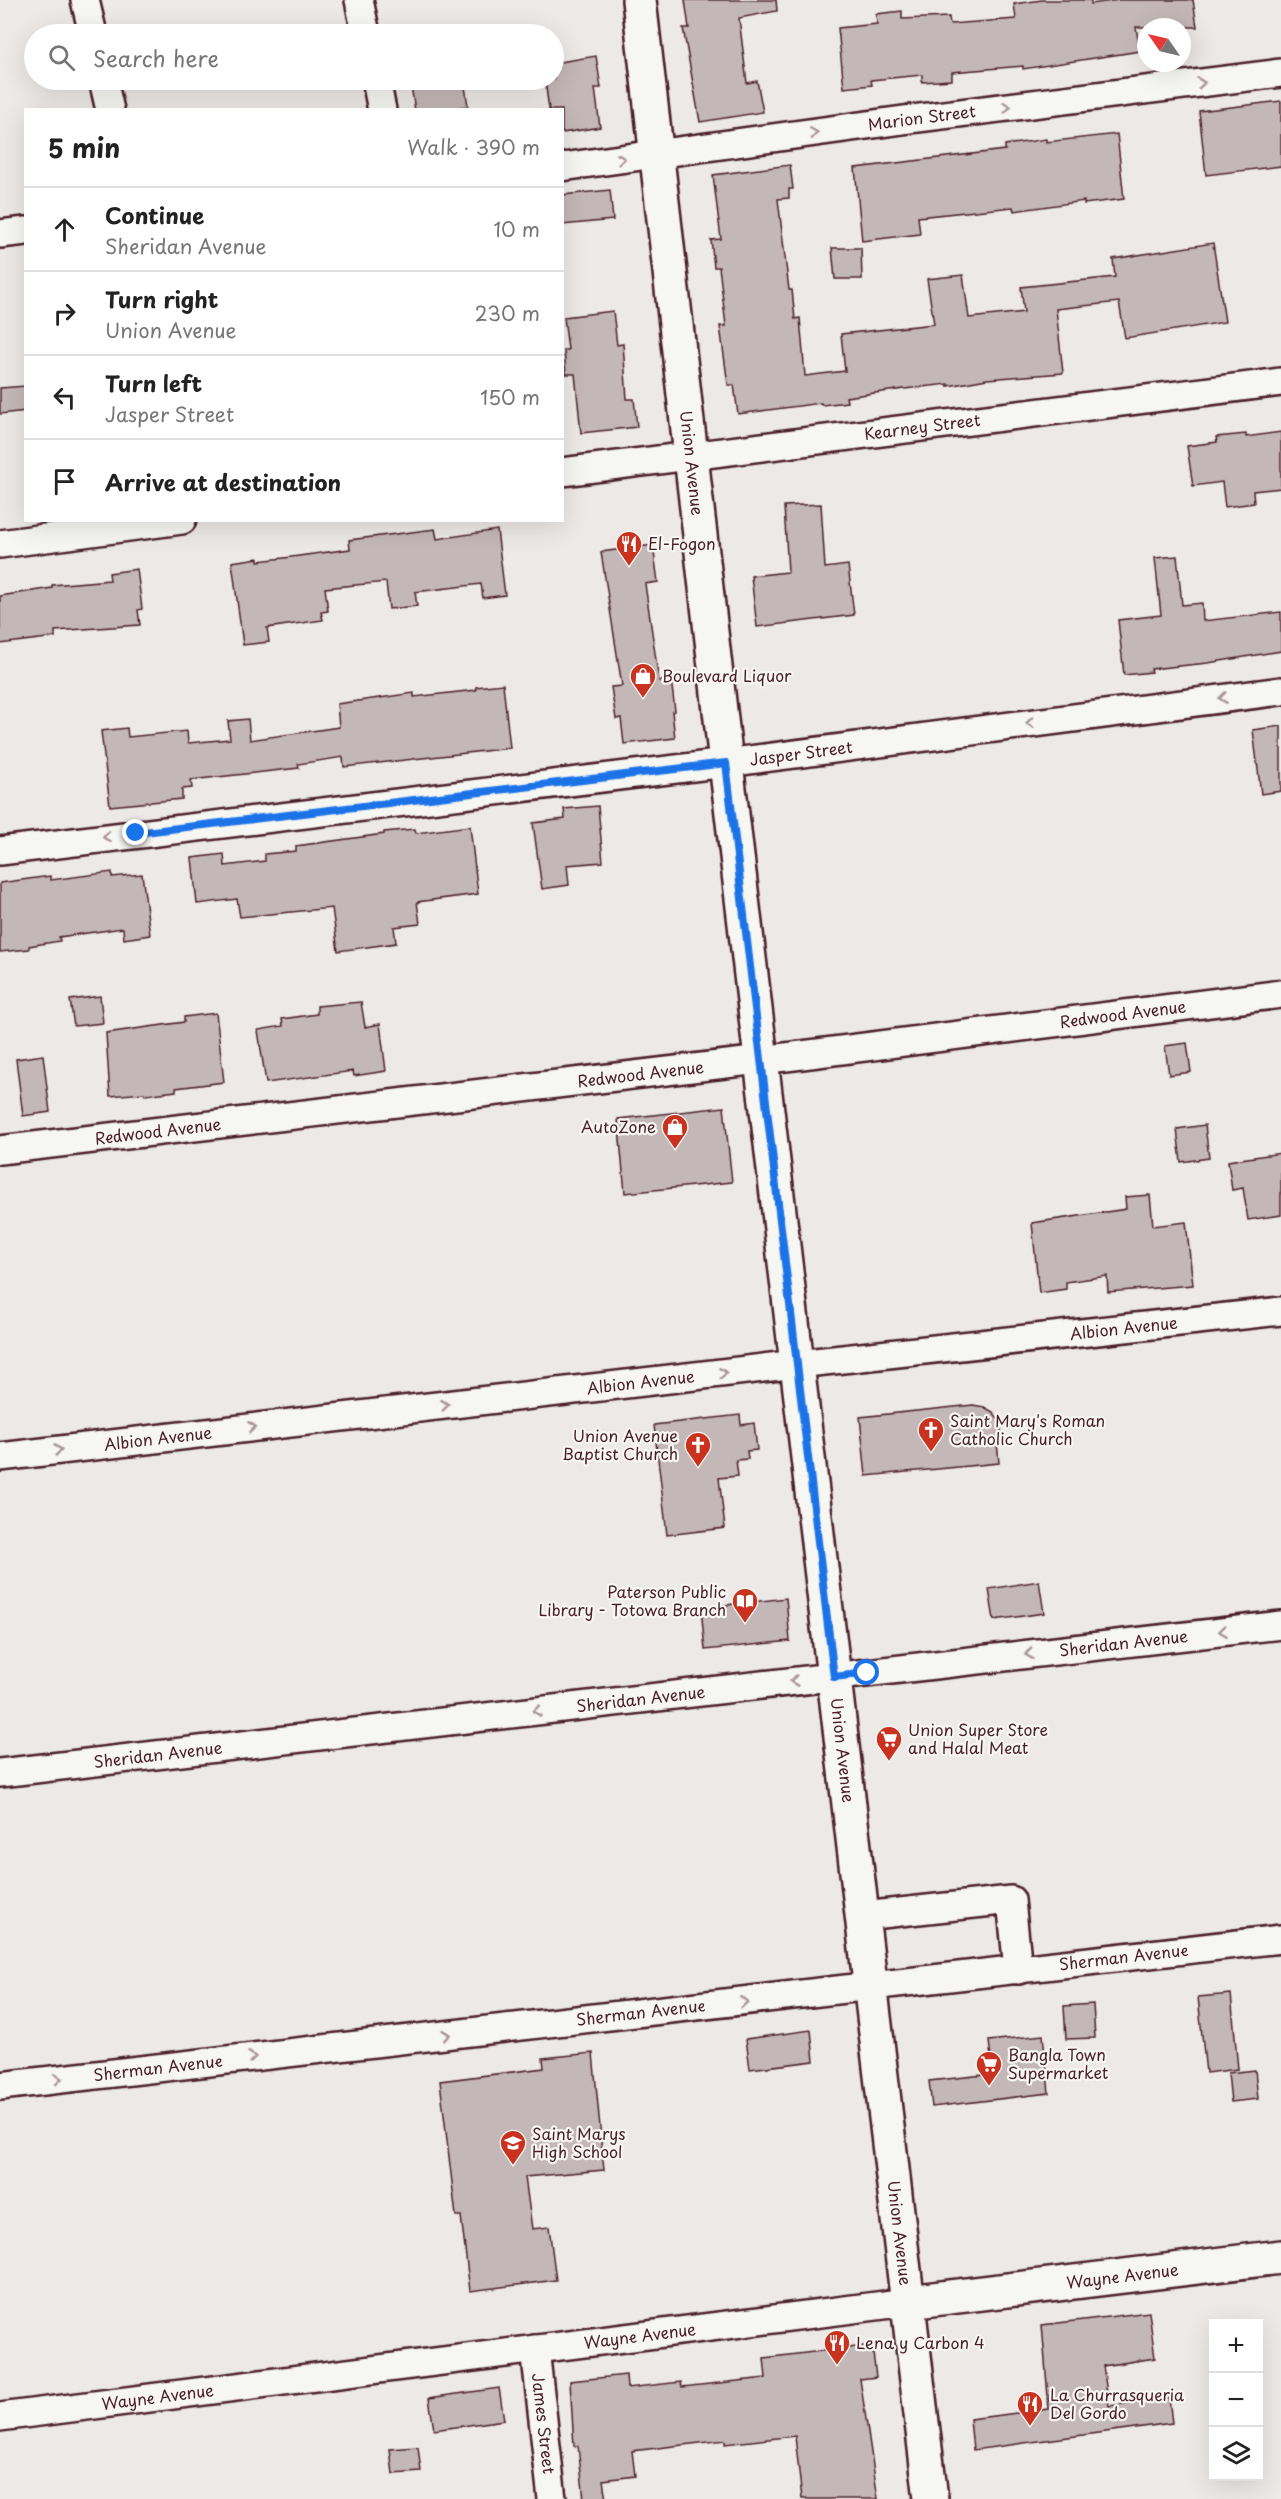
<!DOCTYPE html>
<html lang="en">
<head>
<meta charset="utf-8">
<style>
  :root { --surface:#fff; --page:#f2f2f2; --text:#222; --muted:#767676; --line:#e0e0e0 }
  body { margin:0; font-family:"Playpen Sans",sans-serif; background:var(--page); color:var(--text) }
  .controls { position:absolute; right:18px; bottom:18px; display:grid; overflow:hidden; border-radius:0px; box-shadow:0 6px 24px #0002 }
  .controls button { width:54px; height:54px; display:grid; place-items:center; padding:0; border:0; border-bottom:2px solid var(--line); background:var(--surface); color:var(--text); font:30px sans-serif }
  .compass { position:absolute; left:1137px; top:18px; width:54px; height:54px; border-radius:50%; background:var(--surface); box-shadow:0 6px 24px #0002; rotate:304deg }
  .stop { position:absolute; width:18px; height:18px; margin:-14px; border:4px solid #1a73e8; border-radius:50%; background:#fff }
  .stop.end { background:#1a73e8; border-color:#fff; box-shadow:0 2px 6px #0008 }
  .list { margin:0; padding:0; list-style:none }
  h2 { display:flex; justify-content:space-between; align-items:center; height:78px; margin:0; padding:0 24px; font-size:26px }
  h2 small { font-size:20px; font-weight:400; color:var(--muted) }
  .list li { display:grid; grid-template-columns:39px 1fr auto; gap:18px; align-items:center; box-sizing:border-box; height:84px; padding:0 24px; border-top:2px solid var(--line) }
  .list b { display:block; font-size:22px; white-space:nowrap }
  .list p { margin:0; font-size:20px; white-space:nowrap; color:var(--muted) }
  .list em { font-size:20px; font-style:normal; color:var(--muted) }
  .icon { flex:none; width:33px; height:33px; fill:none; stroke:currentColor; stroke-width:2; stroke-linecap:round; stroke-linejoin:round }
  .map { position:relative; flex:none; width:1281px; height:2499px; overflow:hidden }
  .search { position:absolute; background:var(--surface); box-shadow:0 6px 24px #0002; left:24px; top:24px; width:540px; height:66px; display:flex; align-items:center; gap:15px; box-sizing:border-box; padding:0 21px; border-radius:33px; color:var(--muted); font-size:22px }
  .panel { position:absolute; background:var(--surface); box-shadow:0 6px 24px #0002; left:24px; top:108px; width:540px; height:414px; border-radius:0px }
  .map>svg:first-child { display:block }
  .building { fill:#c4b7b7; stroke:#4a1f2b; stroke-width:1.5 }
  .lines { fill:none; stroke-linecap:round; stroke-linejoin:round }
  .minor-casing { stroke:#4a1f2b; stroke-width:32 }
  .major-casing { stroke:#4a1f2b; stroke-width:38 }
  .minor { stroke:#f6f6f2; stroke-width:27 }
  .major { stroke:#f6f6f2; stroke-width:33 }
  .oneway { stroke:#a99598 }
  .route { stroke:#1a73e8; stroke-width:8 }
  .labels { text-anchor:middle; stroke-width:4.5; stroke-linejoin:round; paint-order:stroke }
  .street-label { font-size:16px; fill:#4a1f2b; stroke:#f6f6f2 }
  .poi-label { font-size:16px; fill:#4a1f2b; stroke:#f6f6f2; text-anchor:start }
</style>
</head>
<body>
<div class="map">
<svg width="1281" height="2499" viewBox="0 0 1281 2499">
  <rect width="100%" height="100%" fill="#ece9e6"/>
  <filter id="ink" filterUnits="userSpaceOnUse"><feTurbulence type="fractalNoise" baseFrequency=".0167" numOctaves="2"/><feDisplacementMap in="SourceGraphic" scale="12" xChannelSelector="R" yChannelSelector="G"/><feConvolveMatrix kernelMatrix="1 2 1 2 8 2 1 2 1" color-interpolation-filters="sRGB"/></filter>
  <g filter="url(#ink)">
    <!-- building -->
    <g class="building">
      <path d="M685 0H776L777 11 739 18 747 83 757 81 763 112 700 122 683 28H689Z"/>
      <path d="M1042 0H1091V4L1119 0H1193L1197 27H1136L1140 51 1023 69V66L952 72V80L922 82V75L871 80 872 85 844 88 838 28 877 24 876 14 902 11V19L949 17 950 24 1016 19 1014 4Z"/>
      <path d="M596 56 601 88H595L600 127 562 133V110H549L545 80H554V63Z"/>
      <path d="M453 80H464L468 106 442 110H415L411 86Z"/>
      <path d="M1281 101V166L1206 175 1199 111Z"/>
      <path d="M1117 134 1124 199 1084 204V201L1014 211 1013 207 918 217 920 234 862 241 855 168 1005 150V145L1046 139V142Z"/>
      <path d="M790 165 793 189H789V198L778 199 789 290H792L795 319 800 318 805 376 845 371 841 334 934 324 927 279 963 275 969 318 1024 312 1021 287 1115 277 1113 259 1213 243 1225 322 1125 338 1119 302 1056 309 1063 373 987 379 948 386V384L904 389 846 397 847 402 822 405 821 403 738 414 734 385H728L720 326H726L719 267H714L711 240 721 239 713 175Z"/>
      <path d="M610 190 613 220 562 225V195Z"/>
      <path d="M832 248H861L862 279H835Z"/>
      <path d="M613 311 617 345 623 344 627 399H634L637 427 581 433 575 374H566L564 350H568L564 317Z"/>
      <path d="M26 386V411L0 414V388Z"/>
      <path d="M1281 432V488L1253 491 1254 503 1225 507 1222 482 1193 486 1187 446 1217 442 1216 437 1246 434V437Z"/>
      <path d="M821 504 825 568 848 565 854 615 757 627 751 576 788 572 784 506Z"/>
      <path d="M435 529 437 539 497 530 505 595 483 598 481 584 415 592 417 606 389 609 386 582 325 588 328 611 321 612 323 620 267 628 269 642 243 645 232 562 258 558V561L284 558 350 549 349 540Z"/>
      <path d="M653 545 658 582 645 584 659 681 671 679 675 711 672 712 675 738 624 744 621 718 616 719 611 687 622 686 601 552Z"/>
      <path d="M1177 556 1182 605 1202 603 1203 621 1281 612V651L1208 663 1151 669 1152 672 1124 675 1118 620 1161 615 1155 558Z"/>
      <path d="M137 569 142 609 138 610 140 625 55 631V637L0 644V596L52 588V585L110 580 109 573Z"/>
      <path d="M503 684 510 748 344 767 343 757 298 764 299 768 191 780 192 788 182 789V799L110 806 101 731 127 728 128 737 187 731 188 743 230 739 228 721 248 719 250 740 339 727 337 704 414 693V697L476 690V687Z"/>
      <path d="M1281 726V791L1261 794 1253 730Z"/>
      <path d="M598 806 603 862 567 865 569 885 542 889 533 823 565 819 564 809Z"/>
      <path d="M470 826 478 894 417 902 420 924 394 927 396 943 338 951 332 908 240 917 237 899 197 904 192 858 224 854 225 866 265 861V854L296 851V846L384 834V832L415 829 416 833Z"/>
      <path d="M112 872V877L142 874 150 935 124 939 123 928 59 937 60 941 29 946V949L0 952V883L50 876 51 880Z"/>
      <path d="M100 996 103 1023 74 1026 70 1000Z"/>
      <path d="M361 1002 365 1027 380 1024 386 1071 354 1076 353 1071 266 1083 258 1030 283 1026 282 1019 317 1014V1006Z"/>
      <path d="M216 1013 224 1082 176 1088V1091L145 1095 144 1093 110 1096 106 1033 184 1022V1017Z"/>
      <path d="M1187 1043 1191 1072 1169 1075 1165 1046Z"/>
      <path d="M43 1055 50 1112 23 1116 16 1059Z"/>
      <path d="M724 1107 732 1182 625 1193 618 1119Z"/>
      <path d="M1205 1125 1209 1158 1181 1162 1177 1129Z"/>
      <path d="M1281 1153V1215L1248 1220 1243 1188 1232 1190 1228 1161Z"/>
      <path d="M1150 1195 1153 1226 1186 1222 1193 1285 1108 1292 1107 1276 1066 1282V1289L1039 1293 1032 1223 1126 1209 1125 1197Z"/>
      <path d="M973 1405 984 1407 993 1412 1001 1422V1432L997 1442 999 1463 866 1476 860 1417Z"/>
      <path d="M740 1415 741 1425 754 1423 757 1450 747 1451 748 1459 736 1460 738 1476 719 1478 725 1528 667 1535 654 1425Z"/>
      <path d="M1039 1581 1044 1613 994 1620 989 1589Z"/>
      <path d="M786 1598 790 1641 705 1650 701 1608Z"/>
      <path d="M1231 1994 1238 2069 1206 2073 1198 1997Z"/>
      <path d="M1093 2004 1095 2038 1066 2039 1064 2006Z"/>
      <path d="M811 2030 814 2061 750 2069 746 2039Z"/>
      <path d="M1043 2035 1049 2093 932 2107 929 2081 993 2074 989 2041Z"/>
      <path d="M593 2053 604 2170 525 2177 532 2229 549 2227 556 2280 470 2291 461 2216H456L440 2081 544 2068 543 2058Z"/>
      <path d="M1255 2070 1258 2099 1231 2102 1228 2073Z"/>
      <path d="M1149 2312 1155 2358 1103 2366 1109 2406 1169 2398 1172 2423 973 2450 970 2419 1049 2409 1042 2325Z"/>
      <path d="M872 2345 876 2377 860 2379 878 2499H802L795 2436 725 2444V2440L632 2451 635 2476 603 2480 606 2499H584L578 2446H574L570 2381 626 2375 627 2388 681 2382 682 2387 766 2378 764 2358Z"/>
      <path d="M499 2388 504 2420 434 2430 429 2398Z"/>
      <path d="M418 2447 421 2472 393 2474 390 2449Z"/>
    </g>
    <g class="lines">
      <!-- minor casing -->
      <g class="minor-casing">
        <g id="minor">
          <path d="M85 0 93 34"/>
          <path d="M359 0 366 34"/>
          <path d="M103 80 110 110"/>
          <path d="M376 80 382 110"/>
          <path id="s1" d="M562 167 903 120 1281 73"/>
          <path d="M0 234 26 231"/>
          <path id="s2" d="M562 472 1281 382"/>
          <path d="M0 544 182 520"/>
          <path id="s3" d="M0 851 726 763 1281 691"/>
          <path id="s4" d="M0 1150 794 1056 1281 994"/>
          <path id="s5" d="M0 1457 797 1364 1281 1311"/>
          <path id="s6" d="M0 1773 1281 1625"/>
          <path d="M863 1916 1011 1900 1018 1970"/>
          <path id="s7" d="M0 2086 1281 1939"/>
          <path id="s8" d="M535 2349 552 2499"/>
          <path id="s9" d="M0 2417 908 2302"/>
        </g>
      </g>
      <!-- major casing -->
      <g class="major-casing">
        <g id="major">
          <path id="s10" d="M639 0 726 763 931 2499"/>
          <path id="s11" d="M908 2302 1281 2257"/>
        </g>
      </g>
      <!-- minor -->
      <use href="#minor" class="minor"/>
      <!-- major -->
      <use href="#major" class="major"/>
    </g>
    <!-- one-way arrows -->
    <defs><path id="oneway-chevron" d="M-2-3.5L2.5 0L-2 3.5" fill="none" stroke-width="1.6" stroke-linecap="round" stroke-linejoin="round" transform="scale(1.5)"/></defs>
    <g class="oneway">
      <use href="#oneway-chevron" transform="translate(1201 83) rotate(-7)"/>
      <use href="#oneway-chevron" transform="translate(1007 107) rotate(-7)"/>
      <use href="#oneway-chevron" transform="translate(814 133) rotate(-8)"/>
      <use href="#oneway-chevron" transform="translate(621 159) rotate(-7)"/>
      <use href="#oneway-chevron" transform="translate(1223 698) rotate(173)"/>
      <use href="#oneway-chevron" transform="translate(1030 723) rotate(173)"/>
      <use href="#oneway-chevron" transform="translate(107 837) rotate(173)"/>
      <use href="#oneway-chevron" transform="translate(723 1373) rotate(-7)"/>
      <use href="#oneway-chevron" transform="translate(445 1405) rotate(-7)"/>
      <use href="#oneway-chevron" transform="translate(252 1427) rotate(-7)"/>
      <use href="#oneway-chevron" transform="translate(58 1450) rotate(-7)"/>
      <use href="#oneway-chevron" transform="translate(1223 1631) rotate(173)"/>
      <use href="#oneway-chevron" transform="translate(1029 1654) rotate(173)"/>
      <use href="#oneway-chevron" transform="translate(794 1681) rotate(173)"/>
      <use href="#oneway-chevron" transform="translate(537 1711) rotate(173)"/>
      <use href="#oneway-chevron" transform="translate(744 2002) rotate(-6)"/>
      <use href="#oneway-chevron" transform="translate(446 2035) rotate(-6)"/>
      <use href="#oneway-chevron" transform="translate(252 2057) rotate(-6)"/>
      <use href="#oneway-chevron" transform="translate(58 2079) rotate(-6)"/>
    </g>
  </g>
  <g class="lines" filter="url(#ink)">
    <!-- route -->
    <path class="route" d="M136 833 726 763 834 1677 867 1673"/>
  </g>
  <!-- icons -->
  <defs>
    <g id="restaurant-pin" transform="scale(1.35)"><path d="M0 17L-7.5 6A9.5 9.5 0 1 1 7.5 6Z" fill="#c8321e" stroke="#f6f6f2"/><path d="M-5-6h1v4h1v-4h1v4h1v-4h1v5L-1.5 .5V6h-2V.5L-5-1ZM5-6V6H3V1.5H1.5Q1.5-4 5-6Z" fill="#fff"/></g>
    <g id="shop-pin" transform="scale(1.35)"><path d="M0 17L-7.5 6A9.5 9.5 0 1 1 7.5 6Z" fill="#c8321e" stroke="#f6f6f2"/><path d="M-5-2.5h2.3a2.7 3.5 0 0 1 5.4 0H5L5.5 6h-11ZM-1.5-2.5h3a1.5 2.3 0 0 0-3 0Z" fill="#fff"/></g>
    <g id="church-pin" transform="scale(1.35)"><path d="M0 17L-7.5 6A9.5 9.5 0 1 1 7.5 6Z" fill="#c8321e" stroke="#f6f6f2"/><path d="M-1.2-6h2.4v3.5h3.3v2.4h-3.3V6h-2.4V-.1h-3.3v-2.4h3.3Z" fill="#fff"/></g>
    <g id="library-pin" transform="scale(1.35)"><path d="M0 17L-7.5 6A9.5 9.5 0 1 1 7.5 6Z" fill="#c8321e" stroke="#f6f6f2"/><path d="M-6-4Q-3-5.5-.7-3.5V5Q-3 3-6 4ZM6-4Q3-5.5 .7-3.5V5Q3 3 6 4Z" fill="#fff"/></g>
    <g id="supermarket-pin" transform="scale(1.35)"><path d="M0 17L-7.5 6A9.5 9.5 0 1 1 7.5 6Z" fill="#c8321e" stroke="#f6f6f2"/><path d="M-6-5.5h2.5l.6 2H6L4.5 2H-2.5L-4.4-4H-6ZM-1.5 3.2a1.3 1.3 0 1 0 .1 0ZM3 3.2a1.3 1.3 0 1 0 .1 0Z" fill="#fff"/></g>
    <g id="school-pin" transform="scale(1.35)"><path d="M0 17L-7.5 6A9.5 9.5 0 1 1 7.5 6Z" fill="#c8321e" stroke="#f6f6f2"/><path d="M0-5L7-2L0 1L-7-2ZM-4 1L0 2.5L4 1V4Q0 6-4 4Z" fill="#fff"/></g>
  </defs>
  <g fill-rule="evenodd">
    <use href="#restaurant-pin" x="629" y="544"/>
    <use href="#shop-pin" x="643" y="676"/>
    <use href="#shop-pin" x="675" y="1127"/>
    <use href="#church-pin" x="931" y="1430"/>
    <use href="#church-pin" x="698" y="1445"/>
    <use href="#library-pin" x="745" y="1601"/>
    <use href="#supermarket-pin" x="889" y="1739"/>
    <use href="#supermarket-pin" x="989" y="2064"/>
    <use href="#school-pin" x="513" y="2143"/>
    <use href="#restaurant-pin" x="837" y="2343"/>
    <use href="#restaurant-pin" x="1030" y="2404"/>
  </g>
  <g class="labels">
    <!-- street labels -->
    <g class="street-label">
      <text dy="6" stroke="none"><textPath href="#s1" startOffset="363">Marion Street</textPath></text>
      <text dy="6" stroke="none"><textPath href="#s2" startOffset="363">Kearney Street</textPath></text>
      <text dy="6" stroke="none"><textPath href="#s10" startOffset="466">Union Avenue</textPath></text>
      <text dy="6" stroke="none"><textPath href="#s3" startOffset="807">Jasper Street</textPath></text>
      <text dy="6" stroke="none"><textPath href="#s4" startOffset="1131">Redwood Avenue</textPath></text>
      <text dy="6" stroke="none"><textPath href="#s4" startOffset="645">Redwood Avenue</textPath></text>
      <text dy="6" stroke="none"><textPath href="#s4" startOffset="159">Redwood Avenue</textPath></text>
      <text dy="6" stroke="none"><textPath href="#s5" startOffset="1131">Albion Avenue</textPath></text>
      <text dy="6" stroke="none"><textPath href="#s5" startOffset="645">Albion Avenue</textPath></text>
      <text dy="6" stroke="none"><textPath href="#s5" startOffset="159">Albion Avenue</textPath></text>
      <text dy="6" stroke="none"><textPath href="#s6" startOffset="1131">Sheridan Avenue</textPath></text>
      <text dy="6" stroke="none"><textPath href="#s6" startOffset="645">Sheridan Avenue</textPath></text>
      <text dy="6" stroke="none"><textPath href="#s10" startOffset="1762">Union Avenue</textPath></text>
      <text dy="6" stroke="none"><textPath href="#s6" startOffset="159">Sheridan Avenue</textPath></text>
      <text dy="6" stroke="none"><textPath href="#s7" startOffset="1131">Sherman Avenue</textPath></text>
      <text dy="6" stroke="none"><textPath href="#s7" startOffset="645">Sherman Avenue</textPath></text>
      <text dy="6" stroke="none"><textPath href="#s7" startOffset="159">Sherman Avenue</textPath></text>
      <text dy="6" stroke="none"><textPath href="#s10" startOffset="2248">Union Avenue</textPath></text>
      <text dy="6" stroke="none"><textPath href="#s11" startOffset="216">Wayne Avenue</textPath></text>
      <text dy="6" stroke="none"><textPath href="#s9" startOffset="645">Wayne Avenue</textPath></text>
      <text dy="6" stroke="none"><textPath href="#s9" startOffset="159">Wayne Avenue</textPath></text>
      <text dy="6" stroke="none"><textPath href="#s8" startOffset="75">James Street</textPath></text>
    </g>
    <!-- poi labels -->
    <g class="poi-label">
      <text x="648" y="550">El-Fogon</text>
      <text x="662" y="682">Boulevard Liquor</text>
      <text x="656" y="1133" text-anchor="end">AutoZone</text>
      <text x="950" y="1427">Saint Mary's Roman<tspan x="950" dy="18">Catholic Church</tspan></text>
      <text x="678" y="1442" text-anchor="end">Union Avenue<tspan x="678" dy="18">Baptist Church</tspan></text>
      <text x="726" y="1598" text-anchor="end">Paterson Public<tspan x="726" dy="18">Library - Totowa Branch</tspan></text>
      <text x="908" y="1736">Union Super Store<tspan x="908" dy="18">and Halal Meat</tspan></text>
      <text x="1008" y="2061">Bangla Town<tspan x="1008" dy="18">Supermarket</tspan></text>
      <text x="532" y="2140">Saint Marys<tspan x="532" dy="18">High School</tspan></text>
      <text x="856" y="2349">Lena y Carbon 4</text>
      <text x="1050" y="2401">La Churrasqueria<tspan x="1050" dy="18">Del Gordo</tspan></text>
    </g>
  </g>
</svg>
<div class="controls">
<button>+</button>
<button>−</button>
<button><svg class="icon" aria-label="layers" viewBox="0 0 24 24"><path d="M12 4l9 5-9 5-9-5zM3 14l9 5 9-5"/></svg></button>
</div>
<svg class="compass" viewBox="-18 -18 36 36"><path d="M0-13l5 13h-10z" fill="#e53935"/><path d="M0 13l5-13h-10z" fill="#767676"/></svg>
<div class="stop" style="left:867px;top:1673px"></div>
<div class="stop end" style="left:136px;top:833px"></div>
<div class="search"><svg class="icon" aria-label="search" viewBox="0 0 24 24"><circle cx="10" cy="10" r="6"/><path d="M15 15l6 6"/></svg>Search here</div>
<section class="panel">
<h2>5 min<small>Walk · 390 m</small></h2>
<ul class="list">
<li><svg class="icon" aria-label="ahead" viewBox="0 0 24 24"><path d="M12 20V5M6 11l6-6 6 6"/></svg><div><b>Continue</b><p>Sheridan Avenue</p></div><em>10 m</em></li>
<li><svg class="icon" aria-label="right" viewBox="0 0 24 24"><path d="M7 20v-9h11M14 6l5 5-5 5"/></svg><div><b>Turn right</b><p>Union Avenue</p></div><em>230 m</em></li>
<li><svg class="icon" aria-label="left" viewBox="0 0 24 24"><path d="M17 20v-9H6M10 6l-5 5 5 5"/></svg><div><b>Turn left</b><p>Jasper Street</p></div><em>150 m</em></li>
<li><svg class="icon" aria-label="arrive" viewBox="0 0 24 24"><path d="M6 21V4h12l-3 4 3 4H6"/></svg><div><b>Arrive at destination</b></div></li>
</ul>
</section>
</div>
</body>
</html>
